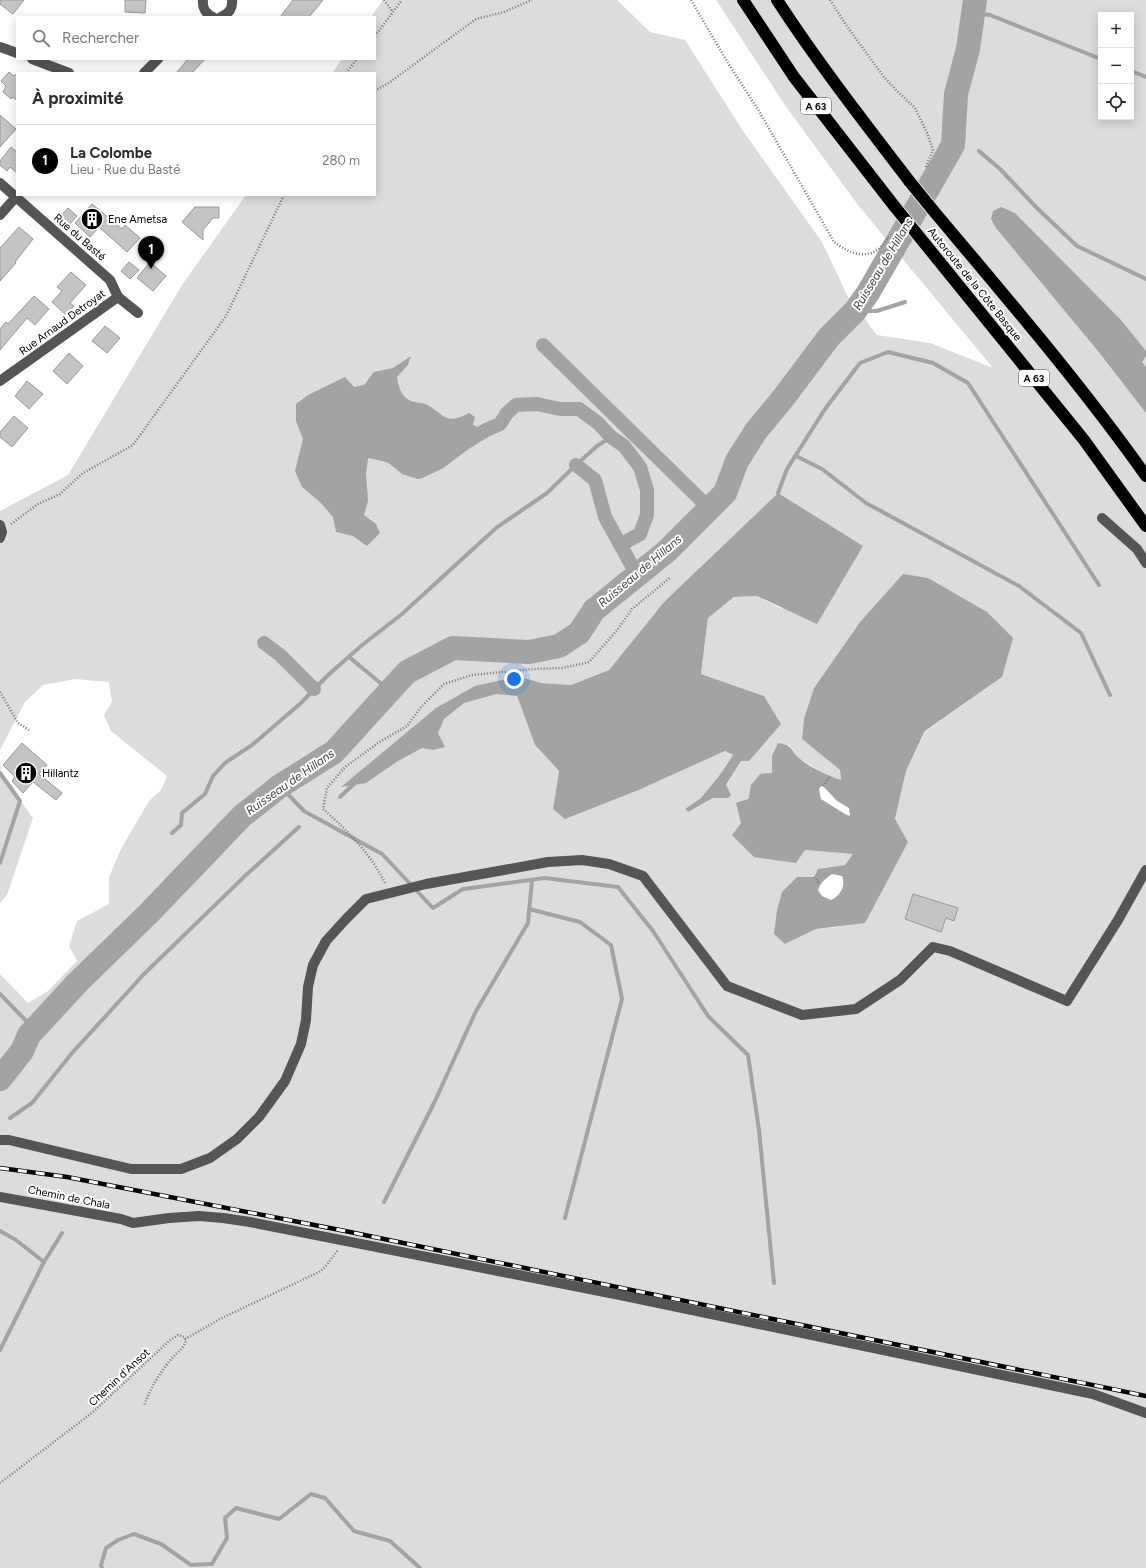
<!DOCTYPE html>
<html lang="fr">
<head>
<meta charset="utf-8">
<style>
  :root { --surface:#fff; --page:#f2f2f3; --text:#2b2b33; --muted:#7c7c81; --line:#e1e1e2; --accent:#000 }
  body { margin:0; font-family:Figtree,sans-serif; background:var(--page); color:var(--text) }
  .controls { position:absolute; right:12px; top:12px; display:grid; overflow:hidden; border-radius:0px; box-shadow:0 2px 10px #0003 }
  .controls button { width:36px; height:36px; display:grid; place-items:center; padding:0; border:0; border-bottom:1px solid var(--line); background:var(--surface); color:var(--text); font:20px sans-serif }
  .you { position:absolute; left:514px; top:679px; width:14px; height:14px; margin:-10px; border:3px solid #fff; border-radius:50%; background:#1a73e8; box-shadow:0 0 0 6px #1a73e833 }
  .badge { display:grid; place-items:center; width:26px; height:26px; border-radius:50%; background:var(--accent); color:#fff; font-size:13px; font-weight:700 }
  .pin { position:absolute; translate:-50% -33px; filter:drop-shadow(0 1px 2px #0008) }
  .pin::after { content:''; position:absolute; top:21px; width:14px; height:12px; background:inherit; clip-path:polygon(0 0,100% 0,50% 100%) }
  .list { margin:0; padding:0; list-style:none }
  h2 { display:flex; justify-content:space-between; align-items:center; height:52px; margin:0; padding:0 16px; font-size:17px }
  h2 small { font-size:13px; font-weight:400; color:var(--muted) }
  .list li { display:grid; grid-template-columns:26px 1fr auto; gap:12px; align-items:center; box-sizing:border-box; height:72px; padding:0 16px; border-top:1px solid var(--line) }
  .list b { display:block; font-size:15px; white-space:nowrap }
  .list p { margin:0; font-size:13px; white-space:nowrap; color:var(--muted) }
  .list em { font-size:13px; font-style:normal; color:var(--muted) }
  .icon { flex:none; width:22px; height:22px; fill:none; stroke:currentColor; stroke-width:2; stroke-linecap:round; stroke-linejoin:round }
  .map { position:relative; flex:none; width:1146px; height:1568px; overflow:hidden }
  .search { position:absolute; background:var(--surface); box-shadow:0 2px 10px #0003; left:16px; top:16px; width:360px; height:44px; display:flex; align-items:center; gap:10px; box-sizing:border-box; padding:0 14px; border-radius:0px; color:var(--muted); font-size:15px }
  .panel { position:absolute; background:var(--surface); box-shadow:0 2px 10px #0003; left:16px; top:72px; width:360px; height:124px; border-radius:0px }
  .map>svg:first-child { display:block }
  .green { fill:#dcdcdc; fill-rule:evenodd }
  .water { fill:#a3a3a3; fill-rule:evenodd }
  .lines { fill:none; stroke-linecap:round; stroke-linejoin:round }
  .stream { stroke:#a3a3a3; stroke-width:4 }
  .canal { stroke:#a3a3a3; stroke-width:14 }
  .river { stroke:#a3a3a3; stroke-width:24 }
  .building { fill:#c4c4c4; stroke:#999 }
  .highway-casing { stroke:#dbdbdb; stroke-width:14 }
  .path { stroke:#777; stroke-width:2.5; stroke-dasharray:1 2; stroke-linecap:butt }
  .minor { stroke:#555; stroke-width:10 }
  .highway { stroke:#000; stroke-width:12 }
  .rail-casing { stroke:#000; stroke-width:4.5 }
  .rail { stroke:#fff; stroke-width:3; stroke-dasharray:9; stroke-linecap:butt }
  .highway-bridge-casing { stroke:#dbdbdb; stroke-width:14; stroke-linecap:butt }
  .highway-bridge { stroke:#000; stroke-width:12 }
  .labels { text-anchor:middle; stroke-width:4; stroke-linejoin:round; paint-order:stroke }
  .shield { fill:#fff; stroke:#4c4c4c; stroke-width:1 }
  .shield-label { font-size:10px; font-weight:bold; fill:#000 }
  .poi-label { font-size:11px; fill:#000; stroke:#fff; text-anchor:start }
  .street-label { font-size:11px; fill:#000; stroke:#fff }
  .water-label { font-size:12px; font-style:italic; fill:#444; stroke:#fff }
</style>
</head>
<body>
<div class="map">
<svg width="1146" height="1568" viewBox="0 0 1146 1568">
  <rect width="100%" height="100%" fill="#fff"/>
  <!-- green -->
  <g class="green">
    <path d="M383 0H617L650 32 685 40 743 131 822 242 847 295 877 335 930 343 993 368 858 205 787 108 716 0H1146V1568H0V974L28 1003 48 991 77 961 69 946 77 921 109 904V877L121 849 149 801 161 790 167 776 111 731 104 715 112 702 109 682 75 679 43 685 25 702 0 750V511L68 475 182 285 246 195H375V73H332L342 59H375V17H371ZM1101 15H1131V117H1101ZM778 493 782 609 757 596 734 597 708 618 701 674 764 696 741 761 726 786 731 795 713 798 688 812 685 809 701 798 722 772 733 755 725 751 641 789 553 809 559 771 535 745 515 691 541 683 571 685 609 670 664 602ZM903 575 1002 677 926 731 906 771 895 819 839 927 816 929 785 944 797 877H814L818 869 846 865 854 854 805 850 732 835 741 823 751 785 772 774V756L789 745 800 759 832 778 841 780 840 770 802 739 804 718 814 688 860 622Z"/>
    <path d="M0 757 1 774 33 818 7 895 0 903Z"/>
  </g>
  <!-- water -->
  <g class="water">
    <path d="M1001 207 1015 213 1121 320 1146 351V356L1142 362 1146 367V413L1098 351 996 228 991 219 993 211Z"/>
    <path d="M411 356 408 365 397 377C398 385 401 396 409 400 414 403 420 402 425 404 444 412 443 427 469 413L475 417 473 425 486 430 465 443 440 462 419 472 406 468 391 456 369 451 366 474 368 501 364 515 376 524 380 533 367 546 353 536 336 532 333 517 321 503 302 487 295 471 303 439 296 421V404L308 395 345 377 354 387 364 385 374 372 393 368Z"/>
    <path d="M778 493 863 546 817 624 757 596 734 597 708 618 701 674 764 696 781 724 749 761H741L726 785 731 795 728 798H713L688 812 685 809 701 798 722 772 733 755 725 751 641 789 565 819 553 809 559 771 535 745 517 696 496 694 464 703 444 719 438 733 445 747 433 750 422 748 398 761 366 783 341 787 436 708 475 686 502 680 524 678 541 683 571 685 609 670 664 602Z"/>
    <path d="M903 574 928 578 987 612 1013 638 1002 677 925 731 906 771 895 819 908 842 865 923 816 929 785 944 774 934 777 910 782 892 797 877H814L818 869 845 865 853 854 805 850 796 863 754 857 732 835 741 823 736 803 748 799 751 785 760 774 772 773V756L778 743C794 746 789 748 799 758 806 765 832 778 841 780L840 770 802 739 804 718 814 688 860 622ZM823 786 837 801 849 808 850 816 845 814 821 799 819 790 820 787ZM832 874 842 876C846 886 841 895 831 900L822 896 818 890C821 882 825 879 832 874Z"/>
  </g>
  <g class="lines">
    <!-- stream -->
    <g class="stream">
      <path d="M974 13 990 15 1101 59"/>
      <path d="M1131 71 1146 77"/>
      <path d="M979 151 1000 169 1037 208 1077 246 1146 279"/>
      <path d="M855 311H877L905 302"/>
      <path d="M796 456 822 469 866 503 1019 586 1081 633 1110 695"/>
      <path d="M778 493 787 469 825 409 860 363 888 352 933 363 968 383 1099 585"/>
      <path d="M349 657 390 691"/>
      <path d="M0 773 20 801 0 863"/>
      <path d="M280 786 304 811 382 854 433 908 463 889 545 878 618 887 653 931 708 1016 748 1055 759 1130 774 1283"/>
      <path d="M340 797 356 782"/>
      <path d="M172 833 181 825 182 813 205 794 213 776 225 763 252 745 301 703 327 676 361 646 402 614 496 528 547 493 576 465 597 446 611 437"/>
      <path d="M529 909 580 922 611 945 622 999 565 1218"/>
      <path d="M0 994 34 1029"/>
      <path d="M10 1118 32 1103 72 1053 144 974 246 875 299 827"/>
      <path d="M384 1202 435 1101 476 1011 528 923 532 880"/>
      <path d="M0 1231 16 1240 44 1262"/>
      <path d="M0 1350 44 1262 62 1233"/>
      <path d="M102 1568 101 1565 106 1548 118 1540 134 1534 161 1544 191 1565 212 1564 227 1538 225 1518 236 1508 279 1519 311 1494 325 1498 354 1531 390 1541 420 1568"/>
    </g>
    <!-- canal -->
    <g class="canal">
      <path d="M543 345 709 508"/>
      <path d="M369 451 391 456 406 468 419 472 440 462 465 443 486 430 500 424 507 413 516 405 537 404 560 409H579L598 423 611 437 624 446 640 467 647 490V515L640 534 620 545"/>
      <path d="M576 465 595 480 605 517 637 575"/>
      <path d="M264 643 280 655 314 689"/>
    </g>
    <!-- river -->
    <path class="river" d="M0 1079 22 1051 29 1035 78 982 149 913 242 816 280 786 334 752 407 672 453 648 529 652 559 646 579 633 594 610 667 551 725 493 737 461 756 431 784 397 829 337 855 311 868 293 953 145 956 94 968 49 975 0"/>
  </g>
  <!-- building -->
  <g class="building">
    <path d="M0 0H24L13 14 0 4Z"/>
    <path d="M125 0H146L145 13 125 12Z"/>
    <path d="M293 0H323L309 17H280Z"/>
    <path d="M188 59H205L192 73H176Z"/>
    <path d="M9 72 14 76 17 73V100L12 97 11 99 3 92 6 86 1 81Z"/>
    <path d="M0 115 16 129 0 147Z"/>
    <path d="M11 147 17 152V173L10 167 7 171 0 165V161Z"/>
    <path d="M92 204 122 229 125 225 140 238 127 252 99 227 90 237 75 223Z"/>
    <path d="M195 207H219V218H213L203 230V240L182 222Z"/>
    <path d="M68 208 77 216 69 225 60 217Z"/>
    <path d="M19 227 33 239 15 262 16 263 0 281V248Z"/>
    <path d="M129 262 139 270 130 279 121 271Z"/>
    <path d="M150 262 166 276 153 291 137 278Z"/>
    <path d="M71 272 86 285 70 303 74 306 66 315 52 302 62 291 57 287Z"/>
    <path d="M34 296 49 309 35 325 27 318 0 350V329L6 322 8 324Z"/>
    <path d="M105 326 120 338 107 353 92 341Z"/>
    <path d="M69 353 83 366 67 384 53 371Z"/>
    <path d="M27 381 43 394 29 409 15 396Z"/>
    <path d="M14 416 28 428 12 447 0 437V432Z"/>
    <path d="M22 743 47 765 39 774 62 793 56 800 33 782 23 793 12 781 15 777 3 765Z"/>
    <path d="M913 894 958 908 954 921 946 918 941 932 905 919Z"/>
  </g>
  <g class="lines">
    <!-- highway casing -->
    <g class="highway-casing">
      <g id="highway">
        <path d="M743 0 794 77 895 207"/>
        <path d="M777 0C818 63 864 122 910 182"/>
        <path d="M932 209C1005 296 1080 383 1146 476"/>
        <path d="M917 234 1084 440 1146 526"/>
      </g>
    </g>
    <!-- path -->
    <g class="path">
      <path d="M384 0 393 12"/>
      <path d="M691 0 728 63 759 111 834 242C846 251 863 260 877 250 882 247 886 240 889 236"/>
      <path d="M830 0 846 25 884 77 897 91 915 108 927 133 933 150 926 167"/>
      <path d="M375 36 402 0"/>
      <path d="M346 73 357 59"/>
      <path d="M375 91 390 82 476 19 504 12 532 0"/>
      <path d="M11 524 38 504 60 494 83 473 133 445 226 316 284 195"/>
      <path d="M0 692 18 723 29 730"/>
      <path d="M823 786 830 776"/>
      <path d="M814 877 820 884"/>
      <path d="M385 883C370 853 348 831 323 809L327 788 345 767 381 741 407 726 422 706 444 684 472 675 533 669 563 668 589 662 618 629 632 609 671 577"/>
      <path d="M185 1339 222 1318 319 1272 325 1267 338 1250"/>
      <path d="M0 1483 93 1412 169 1341 178 1335 184 1337 186 1340C184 1348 178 1352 173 1357 161 1371 150 1388 144 1406"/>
    </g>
    <!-- minor -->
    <g class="minor">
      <path d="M203 0C202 8 206 14 213 17"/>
      <path d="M221 17C229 14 233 8 232 0"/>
      <path d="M0 47 17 53"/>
      <path d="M32 59 69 73"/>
      <path d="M144 73 158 59"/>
      <path d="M0 183 110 280 118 297 138 313"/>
      <path d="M0 215 16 197"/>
      <path d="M0 381 118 297"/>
      <path d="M1102 518 1137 549 1146 563"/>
      <path d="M0 525 2 532 0 538"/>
      <path d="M0 1140H9L131 1169H181L210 1158 237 1139 259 1117 285 1081 301 1044 306 1020 308 987 313 965 326 941 346 919 366 899 426 884 548 862 582 860 609 864 643 876 727 986 802 1015 856 1009 900 980 933 947 950 951 1067 1001 1118 920 1146 870"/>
      <path d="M0 1197 121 1219 133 1223 169 1218 199 1216 223 1218 250 1222 625 1296 1093 1394 1146 1413"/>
    </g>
    <!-- highway -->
    <use href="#highway" class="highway"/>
    <!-- rail casing -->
    <g class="rail-casing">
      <path id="rail" d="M0 1168 67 1177 345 1231 1146 1396"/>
    </g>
    <!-- rail -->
    <use href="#rail" class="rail"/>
    <!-- highway-bridge casing -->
    <g class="highway-bridge-casing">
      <g id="highway-bridge">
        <path d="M910 182 932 209"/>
        <path d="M895 207 917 234"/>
      </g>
    </g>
    <!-- highway-bridge -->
    <use href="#highway-bridge" class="highway-bridge"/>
  </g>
  <!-- icons -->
  <defs>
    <g id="building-disc" transform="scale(1.15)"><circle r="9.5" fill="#000" stroke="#fff"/><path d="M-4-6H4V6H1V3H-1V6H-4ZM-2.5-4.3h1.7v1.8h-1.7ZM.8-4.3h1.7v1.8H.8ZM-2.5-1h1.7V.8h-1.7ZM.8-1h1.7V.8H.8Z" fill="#fff"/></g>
  </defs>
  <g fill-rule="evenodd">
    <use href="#building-disc" x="92" y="219"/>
    <use href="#building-disc" x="26" y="773"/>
  </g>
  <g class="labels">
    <!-- shield labels -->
    <g class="shield">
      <rect x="801" y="98" width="30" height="16" rx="3"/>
      <rect x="1019" y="370" width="30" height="16" rx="3"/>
    </g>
    <g class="shield-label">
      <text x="816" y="110">A 63</text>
      <text x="1034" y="382">A 63</text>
    </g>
    <!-- poi labels -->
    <g class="poi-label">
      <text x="108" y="223">Ene Ametsa</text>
      <text x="42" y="777">Hillantz</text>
    </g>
    <!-- street labels -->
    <g class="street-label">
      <text transform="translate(80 237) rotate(41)" y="4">Rue du Basté</text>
      <text transform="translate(975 284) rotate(51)" y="4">Autoroute de la Côte Basque</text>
      <text transform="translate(62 322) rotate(-36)" y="4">Rue Arnaud Detroyat</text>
      <text transform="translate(69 1197) rotate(11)" y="4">Chemin de Chala</text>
      <text transform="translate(119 1377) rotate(-43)" y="4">Chemin d'Ansot</text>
    </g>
    <!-- water labels -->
    <g class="water-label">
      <text transform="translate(883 264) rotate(-59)" y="4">Ruisseau de Hillans</text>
      <text transform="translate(640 571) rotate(-40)" y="4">Ruisseau de Hillans</text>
      <text transform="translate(290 782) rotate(-35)" y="4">Ruisseau de Hillans</text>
    </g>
  </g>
</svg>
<div class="controls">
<button>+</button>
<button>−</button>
<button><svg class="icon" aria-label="locate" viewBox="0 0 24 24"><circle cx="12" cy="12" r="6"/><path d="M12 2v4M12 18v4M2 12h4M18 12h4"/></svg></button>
</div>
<div class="you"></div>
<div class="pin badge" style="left:151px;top:269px">1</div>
<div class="search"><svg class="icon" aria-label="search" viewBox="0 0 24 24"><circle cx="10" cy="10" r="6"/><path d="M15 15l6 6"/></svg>Rechercher</div>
<section class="panel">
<h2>À proximité<small></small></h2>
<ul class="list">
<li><span class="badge">1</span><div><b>La Colombe</b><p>Lieu · Rue du Basté</p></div><em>280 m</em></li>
</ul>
</section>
</div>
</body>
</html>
